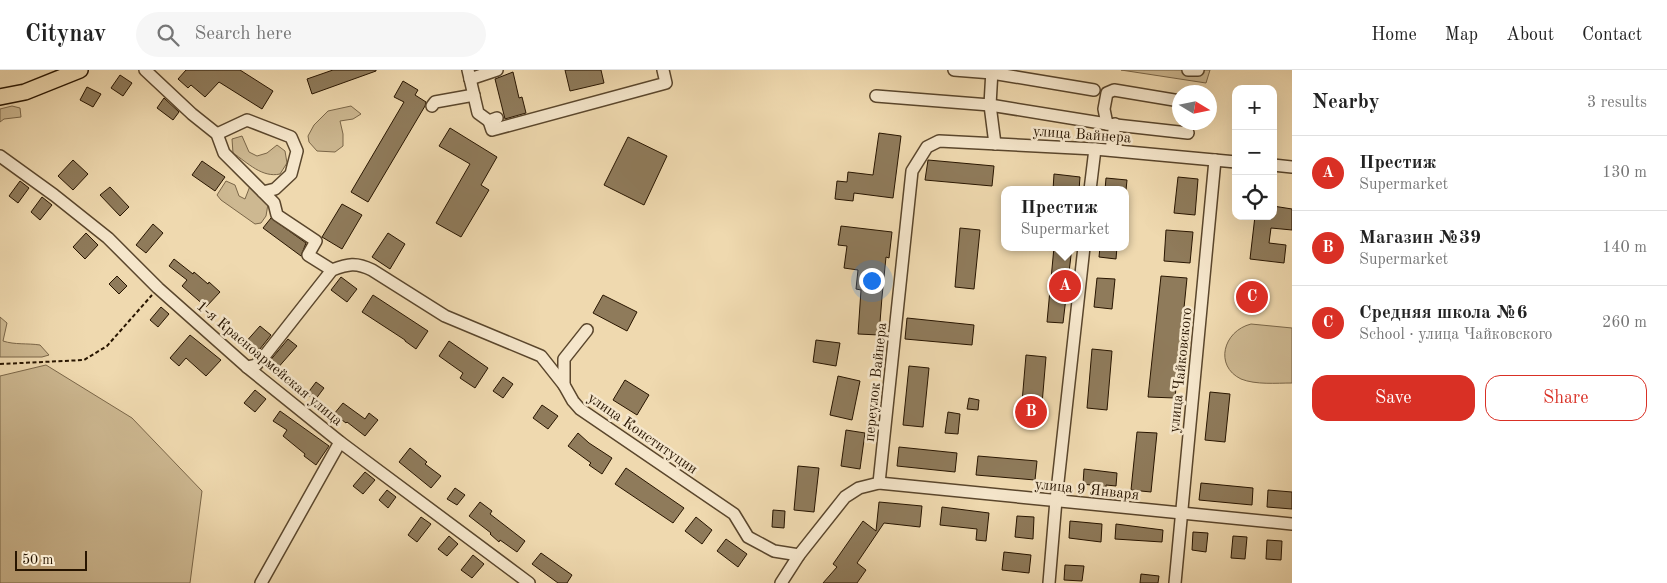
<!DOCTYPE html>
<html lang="en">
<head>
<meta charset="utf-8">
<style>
  :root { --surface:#fff; --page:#f6f6f6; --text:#222; --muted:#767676; --line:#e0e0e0; --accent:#d93025 }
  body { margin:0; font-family:"Old Standard TT",serif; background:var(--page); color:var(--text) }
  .controls { position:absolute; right:15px; top:15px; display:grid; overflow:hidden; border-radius:10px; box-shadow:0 5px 20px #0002 }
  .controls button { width:45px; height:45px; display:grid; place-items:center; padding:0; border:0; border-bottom:1px solid var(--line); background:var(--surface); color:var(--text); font:25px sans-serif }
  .compass { position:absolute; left:1172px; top:15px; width:45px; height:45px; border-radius:50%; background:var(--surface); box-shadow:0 5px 20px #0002; rotate:100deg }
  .scale { position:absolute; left:15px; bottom:12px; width:72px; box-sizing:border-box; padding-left:5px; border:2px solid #281500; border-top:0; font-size:14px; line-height:18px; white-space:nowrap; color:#281500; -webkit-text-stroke:4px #f5e6cb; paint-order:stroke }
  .you { position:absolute; left:871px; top:210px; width:18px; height:18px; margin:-12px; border:4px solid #fff; border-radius:50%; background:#1a73e8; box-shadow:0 0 0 8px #1a73e833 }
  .badge { display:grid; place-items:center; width:32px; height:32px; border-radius:50%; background:var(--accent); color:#fff; font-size:16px; font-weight:700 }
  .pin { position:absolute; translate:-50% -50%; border:2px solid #fff; box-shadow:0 1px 5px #0006 }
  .popup { position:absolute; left:1001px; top:116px; width:128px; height:65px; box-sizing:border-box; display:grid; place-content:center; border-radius:10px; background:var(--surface); filter:drop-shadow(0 1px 4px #0005); font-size:16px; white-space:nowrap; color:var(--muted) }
  .popup b { font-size:19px; color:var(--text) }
  .popup::after { content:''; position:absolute; left:50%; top:100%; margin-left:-10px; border:10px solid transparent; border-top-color:var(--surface) }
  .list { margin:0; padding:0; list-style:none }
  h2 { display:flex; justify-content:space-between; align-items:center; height:65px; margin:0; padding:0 20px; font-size:21px }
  h2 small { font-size:16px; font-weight:400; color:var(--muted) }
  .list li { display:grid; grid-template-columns:32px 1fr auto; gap:15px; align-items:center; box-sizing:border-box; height:75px; padding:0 20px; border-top:1px solid var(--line) }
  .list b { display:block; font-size:19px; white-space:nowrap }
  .list p { margin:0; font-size:16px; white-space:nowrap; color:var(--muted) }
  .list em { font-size:16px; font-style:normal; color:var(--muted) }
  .actions { display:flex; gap:10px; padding:15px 20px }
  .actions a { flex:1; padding:11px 0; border:1px solid var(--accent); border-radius:15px; text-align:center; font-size:18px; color:var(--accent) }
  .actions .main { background:var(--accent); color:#fff }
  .icon { flex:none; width:28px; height:28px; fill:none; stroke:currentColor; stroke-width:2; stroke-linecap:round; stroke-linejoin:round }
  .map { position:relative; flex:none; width:1292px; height:513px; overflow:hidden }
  header { display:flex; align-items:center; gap:30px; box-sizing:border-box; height:70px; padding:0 25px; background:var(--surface); border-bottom:1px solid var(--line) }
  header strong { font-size:24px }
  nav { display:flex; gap:28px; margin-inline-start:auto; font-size:18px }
  .search { width:350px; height:45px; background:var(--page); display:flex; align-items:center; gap:12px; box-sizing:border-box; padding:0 18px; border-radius:28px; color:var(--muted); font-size:19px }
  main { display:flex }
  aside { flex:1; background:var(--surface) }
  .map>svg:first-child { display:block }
  .green { fill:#cdb891; stroke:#7a6648 }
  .building { fill:#8f7b5b; stroke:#281500 }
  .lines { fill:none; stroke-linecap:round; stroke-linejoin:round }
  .minor-casing { stroke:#5a462c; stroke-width:14 }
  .major-casing { stroke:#281500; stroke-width:18 }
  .path { stroke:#281500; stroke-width:2; stroke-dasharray:4 2.5; stroke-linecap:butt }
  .minor { stroke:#f5e6cb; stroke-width:11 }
  .major { stroke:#efd9af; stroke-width:15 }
  .labels { text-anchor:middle; stroke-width:5; stroke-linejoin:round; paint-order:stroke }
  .street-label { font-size:15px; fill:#281500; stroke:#f5e6cb }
</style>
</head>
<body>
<header>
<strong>Citynav</strong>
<div class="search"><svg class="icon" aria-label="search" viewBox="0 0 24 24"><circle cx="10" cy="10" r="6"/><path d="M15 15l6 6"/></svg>Search here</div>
<nav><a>Home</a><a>Map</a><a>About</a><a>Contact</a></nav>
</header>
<main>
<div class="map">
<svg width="1292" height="513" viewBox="0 0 1292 513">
  <rect width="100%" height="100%" fill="#efd9af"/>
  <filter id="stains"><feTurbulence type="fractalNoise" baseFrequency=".004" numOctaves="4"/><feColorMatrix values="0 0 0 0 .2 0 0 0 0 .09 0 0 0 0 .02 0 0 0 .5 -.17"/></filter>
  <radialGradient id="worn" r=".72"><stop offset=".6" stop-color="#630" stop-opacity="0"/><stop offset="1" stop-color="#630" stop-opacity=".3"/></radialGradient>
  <!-- green -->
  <g class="green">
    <path d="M1121 0H1210L1206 13Z"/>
    <path d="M12 36 20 38 21 47 4 49 0 52V39Z"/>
    <path d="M351 36 361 44 353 49 340 51 343 64V76L335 82 317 81 309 72 308 66 314 55 328 41Z"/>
    <path d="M242 66 249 82 257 86 267 83 277 75 285 81 287 93 280 104C262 108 248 93 233 83L232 69Z"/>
    <path d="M226 111 235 115 239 126 245 129 250 116 268 134 266 146 261 153 255 154 221 130 217 125Z"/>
    <path d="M0 247 7 253 3 271C15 275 27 273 40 275L49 285 42 287H0Z"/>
    <path d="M1251 254 1292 258V313C1276 313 1256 315 1241 309 1214 296 1223 261 1251 254Z"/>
    <path d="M46 295 132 348 202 421 190 513H0V306Z"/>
  </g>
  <!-- building -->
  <g class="building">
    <path d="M186 0H240L273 21 262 39 219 12 205 27 191 15 188 18 178 9Z"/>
    <path d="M333 0H376V1L312 24 307 9Z"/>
    <path d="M565 0H601L604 13 570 21Z"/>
    <path d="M513 2 519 28 522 27 526 43 505 49 495 9Z"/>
    <path d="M120 5 132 13 123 26 111 18Z"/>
    <path d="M403 11 418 20 415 25 426 32 425 36 368 132 351 122 404 32 394 27Z"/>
    <path d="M87 17 101 24 93 37 80 30Z"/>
    <path d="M164 28 179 42 173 50 157 38Z"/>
    <path d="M450 58 497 87 481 115 489 120 461 167 436 153 470 94 439 76Z"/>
    <path d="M879 63 901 66 893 128 854 123 853 131 835 129 837 111 847 112 848 102 873 105Z"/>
    <path d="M628 67 667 86 644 135 604 115Z"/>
    <path d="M73 90 88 104 73 120 58 106Z"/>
    <path d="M928 90 994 96 992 116 925 110Z"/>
    <path d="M202 91 225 107 215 121 192 105Z"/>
    <path d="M1054 104 1080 107 1079 120H1053Z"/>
    <path d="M1178 107 1198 109 1195 145 1174 143Z"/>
    <path d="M1106 108 1127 110 1126 120H1105Z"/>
    <path d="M20 111 29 118 18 133 9 126Z"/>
    <path d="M110 117 129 137 120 146 100 125Z"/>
    <path d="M42 127 52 135 40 150 31 142Z"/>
    <path d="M342 134 362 145 342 179 322 167Z"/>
    <path d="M1273 136 1292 139V160L1271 158 1269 173 1286 175 1284 193 1250 189 1255 146H1273Z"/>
    <path d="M271 148 306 173 301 186 263 158Z"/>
    <path d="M153 154 163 163 146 183 136 175Z"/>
    <path d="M841 156 892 162 889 188 886 187 882 227 879 265 858 264 861 220 856 219 858 200 844 198 847 176 838 175Z"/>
    <path d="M960 158 980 160 974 219 955 217Z"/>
    <path d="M1166 160 1193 162 1190 193 1164 191Z"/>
    <path d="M86 163 98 175 85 189 73 177Z"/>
    <path d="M388 163 405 174 390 199 372 187Z"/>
    <path d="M1054 177H1072L1063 253 1047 252Z"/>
    <path d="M1100 177H1117L1116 189 1099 187Z"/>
    <path d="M174 189 193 204 194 202 208 214 209 212 220 222 206 237 182 216 187 210 169 196Z"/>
    <path d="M117 206 127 216 119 224 109 214Z"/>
    <path d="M1161 206 1187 208 1175 328 1148 327Z"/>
    <path d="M341 207 357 219 347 232 331 220Z"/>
    <path d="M1097 208 1115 209 1112 239 1094 237Z"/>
    <path d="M373 225 428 261 416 279 405 271V270L362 242Z"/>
    <path d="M603 225 637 242 627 261 593 243Z"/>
    <path d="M161 237 169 244 158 257 150 250Z"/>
    <path d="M907 248 974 255 972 275 905 269Z"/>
    <path d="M260 256 271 265 256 284 244 274Z"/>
    <path d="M190 265 221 290 206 306 186 288 179 296 170 288Z"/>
    <path d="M288 269 297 276 276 300 268 293Z"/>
    <path d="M816 270 840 273 836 296 813 292Z"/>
    <path d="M449 271 488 298 475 318 460 308 463 303 439 286Z"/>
    <path d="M1092 279 1112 281 1107 340 1087 338Z"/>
    <path d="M1026 285 1046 287 1041 346 1021 344Z"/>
    <path d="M909 296 929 298 923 357 903 355Z"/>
    <path d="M838 306 860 311 852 350 830 345Z"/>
    <path d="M503 307 513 314 503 328 493 321Z"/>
    <path d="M625 310 649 325 637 345 613 330Z"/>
    <path d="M316 312 324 318 315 330 307 324Z"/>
    <path d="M255 320 266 329 255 342 244 333Z"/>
    <path d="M1210 322 1230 324 1225 372 1205 370Z"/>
    <path d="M969 328 979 330 978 340 967 339Z"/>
    <path d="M343 333 365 349 369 343 378 350 365 366 347 352 346 353 334 344Z"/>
    <path d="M542 335 558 346 548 359 533 348Z"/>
    <path d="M280 341 329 376 316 395 304 386 305 384 283 366 287 360 273 351Z"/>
    <path d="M948 342 960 344 958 364 945 363Z"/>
    <path d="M846 360 865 363 860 399 841 396Z"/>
    <path d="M1137 362 1157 363 1151 422 1131 420Z"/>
    <path d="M578 363 589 373 612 388 602 404 589 395 591 393 568 376Z"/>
    <path d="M899 377 957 383 955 402 897 396Z"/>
    <path d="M410 378 427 392 425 394 441 406 431 418 399 392Z"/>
    <path d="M978 386 1037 391 1035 410 976 405Z"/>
    <path d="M798 396 819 398 814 442 794 440Z"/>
    <path d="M626 398 684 438 673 453 615 414Z"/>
    <path d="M1084 399 1117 403 1116 416 1106 415V417L1083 414Z"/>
    <path d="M365 402 375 410 363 424 353 416Z"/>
    <path d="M1201 413 1253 418 1252 435 1199 430Z"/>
    <path d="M455 418 465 425 457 435 447 429Z"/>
    <path d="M387 420 396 427 388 438 379 430Z"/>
    <path d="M1268 420 1292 422V439L1267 437Z"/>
    <path d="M480 432 492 441 490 444 525 471 517 482 500 470 499 472 490 464 491 463 469 446Z"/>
    <path d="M879 432 922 436 920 457 884 453 857 493 866 500 857 513H823L837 497 833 494 863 451 876 461Z"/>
    <path d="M942 437 989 443 986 471 976 470 977 459 940 455Z"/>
    <path d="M773 440 785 441 784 458 772 457Z"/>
    <path d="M1017 446 1034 447 1033 469 1015 467Z"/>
    <path d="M421 447 431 454 417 472 408 465Z"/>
    <path d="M696 447 712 460 702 474 685 461Z"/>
    <path d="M1070 451 1102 454 1101 472 1069 468Z"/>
    <path d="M1116 454 1163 460 1162 472 1115 469Z"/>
    <path d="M1193 462 1208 463 1206 482 1192 480Z"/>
    <path d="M449 466 458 474 447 486 438 479Z"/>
    <path d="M1233 466 1247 467 1245 489 1231 488Z"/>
    <path d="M726 469 747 484 738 497 717 481Z"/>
    <path d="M1267 470 1282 471 1281 490 1266 489Z"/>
    <path d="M1004 482 1031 485 1029 503 1002 500Z"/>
    <path d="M541 483 572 505 567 513H558L532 494Z"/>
    <path d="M473 485 484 494 472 508 461 500Z"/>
    <path d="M1065 495 1084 496 1082 511 1064 510Z"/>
    <path d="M1141 504 1159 506 1158 513H1140Z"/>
  </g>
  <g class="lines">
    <!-- minor casing -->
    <g class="minor-casing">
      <g id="minor">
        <path d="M145 0 192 44 217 64 224 83 274 133 277 145 316 171 308 185 332 200"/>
        <path d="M468 0 478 43 489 51 497 48"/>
        <path d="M954 0 992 3 1094 20"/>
        <path d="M992 0 990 35 995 74"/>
        <path d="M1188 0H1198"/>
        <path d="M470 9 497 0"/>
        <path d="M876 26 990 35 1107 54 1188 63"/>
        <path d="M432 36 435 32 474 25"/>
        <path d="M489 51 492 60 666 13 663 0"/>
        <path d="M1107 54 1104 39 1107 23 1114 20 1180 31"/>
        <path d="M217 64 247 50 291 67 297 81 291 104 275 119 263 122"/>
        <path d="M1111 80 1115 54"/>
        <path d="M0 86 54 125 108 168 158 218 247 297 340 372 529 513"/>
        <path d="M1273 95 1292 97"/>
        <path d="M1090 120 1095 79"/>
        <path d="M247 297 256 295 266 284 332 200C348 194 356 192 372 200L445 246 541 286 564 315 573 331 580 339 734 444 748 467 774 481 799 485"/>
        <path d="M564 315V289L587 260"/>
        <path d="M879 413 1292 454"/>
        <path d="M261 513 340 372"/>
        <path d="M781 513 799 485 845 427 859 418 879 413 912 101 927 77 939 71 1095 79 1236 92"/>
        <path d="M1049 513 1056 430 1084 177"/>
        <path d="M1175 513 1215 90"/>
      </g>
    </g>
    <!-- major casing -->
    <g class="major-casing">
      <path id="major" d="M0 27 25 22 80 0"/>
    </g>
    <!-- path -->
    <path class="path" d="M0 294 84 290 107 276 152 225"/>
    <!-- minor -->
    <use href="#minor" class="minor"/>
    <!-- major -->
    <use href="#major" class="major"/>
  </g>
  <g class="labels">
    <!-- street labels -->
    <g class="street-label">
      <text transform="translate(1082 64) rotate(4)" y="5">улица Вайнера</text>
      <text transform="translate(270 293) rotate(40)" y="5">1-я Красноармейская улица</text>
      <text transform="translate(1180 300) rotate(-84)" y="5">улица Чайковского</text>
      <text transform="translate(875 312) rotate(-84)" y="5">переулок Вайнера</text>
      <text transform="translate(643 363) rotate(35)" y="5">улица Конституции</text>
      <text transform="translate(1087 419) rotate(6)" y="5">улица 9 Января</text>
    </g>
  </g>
  <rect width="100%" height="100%" filter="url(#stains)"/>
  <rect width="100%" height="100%" fill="url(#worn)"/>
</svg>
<div class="controls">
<button>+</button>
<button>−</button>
<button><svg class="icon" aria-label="locate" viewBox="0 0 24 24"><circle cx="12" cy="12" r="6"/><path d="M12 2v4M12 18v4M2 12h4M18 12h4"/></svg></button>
</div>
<svg class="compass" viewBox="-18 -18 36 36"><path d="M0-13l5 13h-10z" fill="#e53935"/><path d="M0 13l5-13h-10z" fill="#767676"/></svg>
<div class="scale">50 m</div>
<div class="you"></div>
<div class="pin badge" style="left:1065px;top:216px">A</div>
<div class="popup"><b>Престиж</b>Supermarket</div>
<div class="pin badge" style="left:1031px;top:342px">B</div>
<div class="pin badge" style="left:1252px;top:227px">C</div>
</div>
<aside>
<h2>Nearby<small>3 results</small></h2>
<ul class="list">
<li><span class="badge">A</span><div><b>Престиж</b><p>Supermarket</p></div><em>130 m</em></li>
<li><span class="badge">B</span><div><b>Магазин №39</b><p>Supermarket</p></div><em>140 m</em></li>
<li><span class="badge">C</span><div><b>Средняя школа №6</b><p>School · улица Чайковского</p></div><em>260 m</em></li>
</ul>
<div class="actions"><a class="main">Save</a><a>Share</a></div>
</aside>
</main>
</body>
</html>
